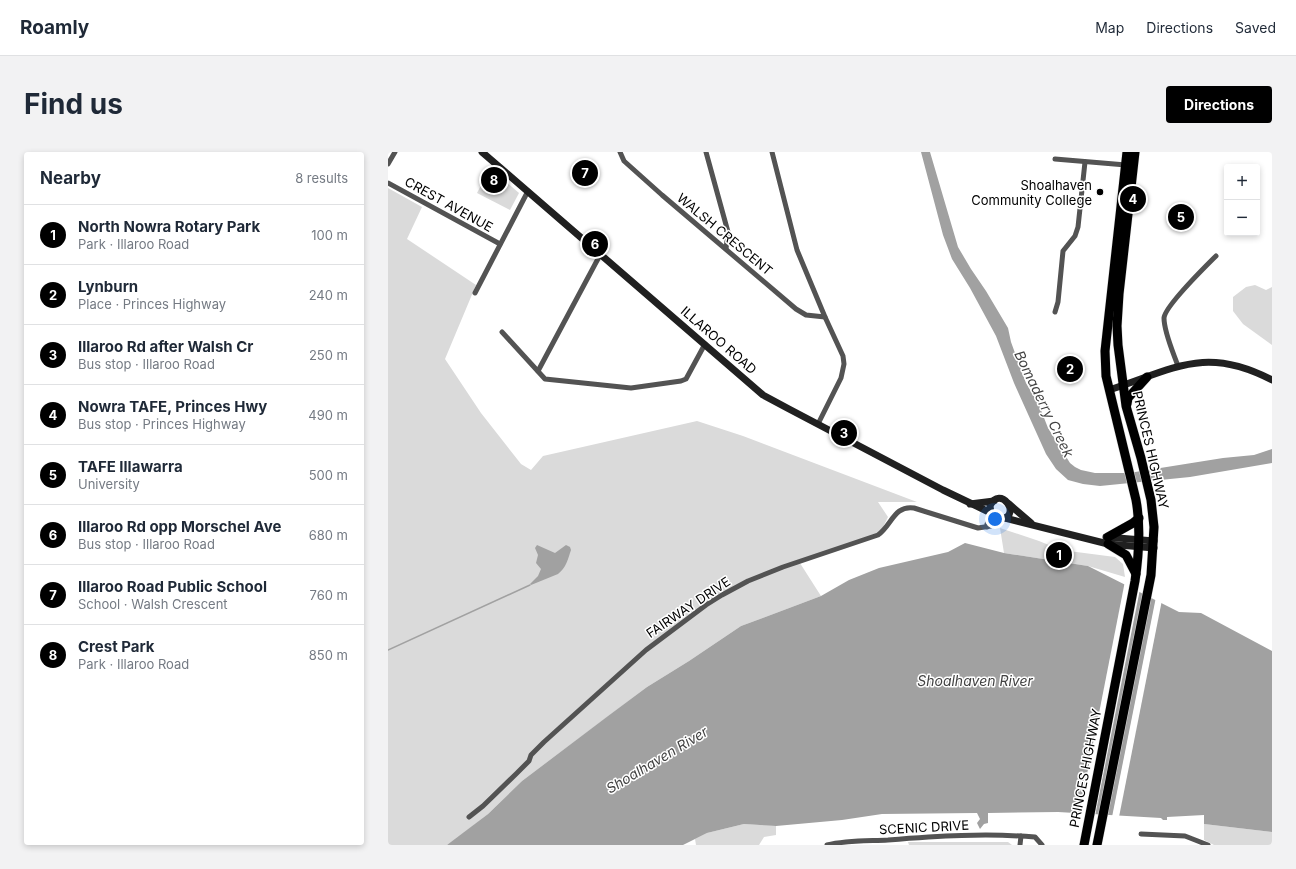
<!DOCTYPE html>
<html lang="en">
<head>
<meta charset="utf-8">
<style>
  :root { --surface:#fff; --page:#f2f2f3; --text:#1f2937; --muted:#747a83; --line:#e0e1e3; --accent:#000 }
  body { margin:0; font-family:Inter,sans-serif; background:var(--page); color:var(--text) }
  .controls { position:absolute; right:12px; top:12px; display:grid; overflow:hidden; border-radius:4px; box-shadow:0 2px 6px #0003 }
  .controls button { width:36px; height:36px; display:grid; place-items:center; padding:0; border:0; border-bottom:1px solid var(--line); background:var(--surface); color:var(--text); font:20px sans-serif }
  .you { position:absolute; left:607px; top:367px; width:14px; height:14px; margin:-10px; border:3px solid #fff; border-radius:50%; background:#1a73e8; box-shadow:0 0 0 6px #1a73e833 }
  .badge { display:grid; place-items:center; width:26px; height:26px; border-radius:50%; background:var(--accent); color:#fff; font-size:13px; font-weight:700 }
  .pin { position:absolute; translate:-50% -50%; border:2px solid #fff; box-shadow:0 1px 4px #0006 }
  .list { margin:0; padding:0; list-style:none }
  h2 { display:flex; justify-content:space-between; align-items:center; height:52px; margin:0; padding:0 16px; font-size:17px }
  h2 small { font-size:13px; font-weight:400; color:var(--muted) }
  .list li { display:grid; grid-template-columns:26px 1fr auto; gap:12px; align-items:center; box-sizing:border-box; height:60px; padding:0 16px; border-top:1px solid var(--line) }
  .list b { display:block; font-size:15px; white-space:nowrap }
  .list p { margin:0; font-size:13px; white-space:nowrap; color:var(--muted) }
  .list em { font-size:13px; font-style:normal; color:var(--muted) }
  .map { position:relative; flex:none; width:884px; height:693px; overflow:hidden; border-radius:4px }
  header { display:flex; align-items:center; gap:24px; box-sizing:border-box; height:56px; padding:0 20px; background:var(--surface); border-bottom:1px solid var(--line) }
  header strong { font-size:19px }
  nav { display:flex; gap:22px; margin-inline-start:auto; font-size:14px }
  .intro { display:flex; align-items:center; justify-content:space-between; box-sizing:border-box; height:96px; padding:0 24px }
  h1 { margin:0; font-size:28px }
  .button { padding:10px 18px; border-radius:4px; background:var(--accent); color:#fff; font-size:14px; font-weight:700 }
  main { display:flex; gap:24px; padding:0 24px }
  aside { flex:1; background:var(--surface); border-radius:4px; box-shadow:0 2px 6px #0003 }
  .map>svg:first-child { display:block }
  .green { fill:#dadada }
  .water { fill:#a1a1a1 }
  .pier { fill:#fff }
  .lines { fill:none; stroke-linecap:round; stroke-linejoin:round }
  .stream { stroke:#a1a1a1; stroke-width:1.5 }
  .highway-casing { stroke:#dbdbdb; stroke-width:10 }
  .street { stroke:#535353; stroke-width:5 }
  .secondary { stroke:#202020; stroke-width:7 }
  .highway { stroke:#000; stroke-width:9 }
  .poi-dot { fill:#000; stroke:#fff; stroke-width:1.5 }
  .labels { text-anchor:middle; stroke-width:3; stroke-linejoin:round; paint-order:stroke }
  .poi-label { font-size:13px; fill:#000; stroke:#fff; text-anchor:end }
  .street-label { font-size:13px; fill:#000; stroke:#fff }
  .water-label { font-size:14px; font-style:italic; fill:#424242; stroke:#fff }
</style>
</head>
<body>
<header>
<strong>Roamly</strong>
<nav><a>Map</a><a>Directions</a><a>Saved</a></nav>
</header>
<div class="intro"><h1>Find us</h1><a class="button">Directions</a></div>
<main>
<aside>
<h2>Nearby<small>8 results</small></h2>
<ul class="list">
<li><span class="badge">1</span><div><b>North Nowra Rotary Park</b><p>Park · Illaroo Road</p></div><em>100 m</em></li>
<li><span class="badge">2</span><div><b>Lynburn</b><p>Place · Princes Highway</p></div><em>240 m</em></li>
<li><span class="badge">3</span><div><b>Illaroo Rd after Walsh Cr</b><p>Bus stop · Illaroo Road</p></div><em>250 m</em></li>
<li><span class="badge">4</span><div><b>Nowra TAFE, Princes Hwy</b><p>Bus stop · Princes Highway</p></div><em>490 m</em></li>
<li><span class="badge">5</span><div><b>TAFE Illawarra</b><p>University</p></div><em>500 m</em></li>
<li><span class="badge">6</span><div><b>Illaroo Rd opp Morschel Ave</b><p>Bus stop · Illaroo Road</p></div><em>680 m</em></li>
<li><span class="badge">7</span><div><b>Illaroo Road Public School</b><p>School · Walsh Crescent</p></div><em>760 m</em></li>
<li><span class="badge">8</span><div><b>Crest Park</b><p>Park · Illaroo Road</p></div><em>850 m</em></li>
</ul>
</aside>
<div class="map">
<svg width="884" height="693" viewBox="0 0 884 693">
  <rect width="100%" height="100%" fill="#fff"/>
  <!-- green -->
  <g class="green">
    <path d="M102 16 131 41 122 58 89 41Z"/>
    <path d="M0 36 34 55 19 87 88 133 57 207 93 261 133 312 143 318 155 304 309 269 355 284 529 350H490L500 365 493 379 482 385 410 408 433 444 353 474 301 509 259 535 134 629 100 662 63 691 59 693H0Z"/>
    <path d="M867 133 878 138 884 135V193L855 172 845 159V145L858 135Z"/>
    <path d="M612 376 651 389 673 398 727 405 735 412 737 425 700 414 616 401Z"/>
    <path d="M356 672 388 674V683L376 685 371 693H308L307 687 319 681Z"/>
    <path d="M816 672 884 680V693H826L816 688Z"/>
    <path d="M520 690H620L624 693H521Z"/>
  </g>
  <!-- water -->
  <g class="water">
    <path d="M533 0H542L570 95 583 117 598 139 620 176 623 190 638 231 651 253 660 276 682 311 687 315 693 318 707 321H741L835 306 866 303 884 297V311L802 325 712 334 695 332 680 328 668 317 658 302 644 271 626 231 608 184 582 136 564 107 555 83Z"/>
    <path d="M577 391 616 401 700 414 791 460 813 461 884 499V680L816 672V663L779 665V668H775L773 666 670 660 600 661V671L596 672 592 677 589 671 592 667 589 661 494 662 454 668 388 674 356 672 319 681 295 693H59L100 662 134 629 220 564 259 535 301 509 353 474 433 444 461 428 491 416 560 400Z"/>
    <path d="M149 393 167 401 178 393 182 395 183 398C180 407 178 416 170 422L143 433 142 432 150 424 153 417 148 411 150 403 147 396Z"/>
  </g>
  <!-- pier -->
  <g class="pier">
    <path d="M737 429 752 437 707 664 691 663Z"/>
    <path d="M768 445 774 448 731 665H724Z"/>
  </g>
  <g class="lines">
    <!-- stream -->
    <path class="stream" d="M0 498 142 433"/>
    <!-- highway casing -->
    <g class="highway-casing">
      <g id="highway">
        <path d="M739 252 740 246 759 225"/>
        <path d="M720 385 745 371 751 366"/>
        <path d="M720 392 738 403 748 422"/>
        <path d="M696 693 747 429C751 402 753 375 748 348L718 224 717 199 739 0"/>
        <path d="M709 693 763 423 766 375 763 348 753 306 738 254 730 193 729 174 731 142 747 0"/>
      </g>
    </g>
    <!-- street -->
    <g class="street">
      <path d="M232 0 236 9 274 43 408 157 418 163 437 165"/>
      <path d="M318 0 340 80 338 97"/>
      <path d="M384 0 409 98 437 165 455 204 456 212 453 226 430 272"/>
      <path d="M667 7 738 13 739 12"/>
      <path d="M0 12 7 0"/>
      <path d="M0 31 112 92"/>
      <path d="M87 141 140 39"/>
      <path d="M667 160 670 150 675 99 687 84 690 75 697 10"/>
      <path d="M114 180 157 227 243 236 293 229 298 227 317 192"/>
      <path d="M790 214C785 200 776 180 776 166 777 154 817 115 828 104"/>
      <path d="M150 219 212 103"/>
      <path d="M599 375V372L605 364"/>
      <path d="M81 665 95 654 128 622 141 609 143 603 156 590 258 498 318 453 334 443 360 429 395 415 490 383C504 373 506 353 526 356L590 376 603 374 614 367"/>
      <path d="M753 682 797 684 820 693"/>
      <path d="M439 693C459 688 480 689 500 688 549 684 598 681 647 685L654 693"/>
      <path d="M632 693 633 684"/>
    </g>
    <!-- secondary -->
    <g class="secondary">
      <path d="M94 0 375 243 401 257 555 338 603 361C605 365 609 368 614 367 634 363 612 332 602 354L603 361"/>
      <path d="M721 238C786 217 817 193 884 228"/>
      <path d="M582 352 606 349"/>
      <path d="M621 352 643 371"/>
      <path d="M617 366 720 392 766 396"/>
      <path d="M718 385 766 389"/>
    </g>
    <!-- highway -->
    <use href="#highway" class="highway"/>
  </g>
  <!-- markers -->
  <circle class="poi-dot" cx="712" cy="40" r="4"/>
  <g class="labels">
    <!-- poi labels -->
    <g class="poi-label">
      <text x="704" y="38">Shoalhaven<tspan x="704" dy="15">Community College</tspan></text>
    </g>
    <!-- street labels -->
    <g class="street-label">
      <text transform="translate(61 52) rotate(29)" y="5">CREST AVENUE</text>
      <text transform="translate(337 82) rotate(40)" y="5">WALSH CRESCENT</text>
      <text transform="translate(331 188) rotate(41)" y="5">ILLAROO ROAD</text>
      <text transform="translate(763 298) rotate(77)" y="5">PRINCES HIGHWAY</text>
      <text transform="translate(300 455) rotate(-34)" y="5">FAIRWAY DRIVE</text>
      <text transform="translate(697 616) rotate(-79)" y="5">PRINCES HIGHWAY</text>
      <text transform="translate(536 675) rotate(-3)" y="5">SCENIC DRIVE</text>
    </g>
    <!-- water labels -->
    <g class="water-label">
      <text transform="translate(656 252) rotate(64)" y="5">Bomaderry Creek</text>
      <text x="587" y="534">Shoalhaven River</text>
      <text transform="translate(269 608) rotate(-31)" y="5">Shoalhaven River</text>
    </g>
  </g>
</svg>
<div class="controls">
<button>+</button>
<button>−</button>
</div>
<div class="you"></div>
<div class="pin badge" style="left:671px;top:403px">1</div>
<div class="pin badge" style="left:682px;top:217px">2</div>
<div class="pin badge" style="left:456px;top:281px">3</div>
<div class="pin badge" style="left:745px;top:47px">4</div>
<div class="pin badge" style="left:793px;top:65px">5</div>
<div class="pin badge" style="left:207px;top:92px">6</div>
<div class="pin badge" style="left:197px;top:21px">7</div>
<div class="pin badge" style="left:106px;top:28px">8</div>
</div>
</main>
</body>
</html>
